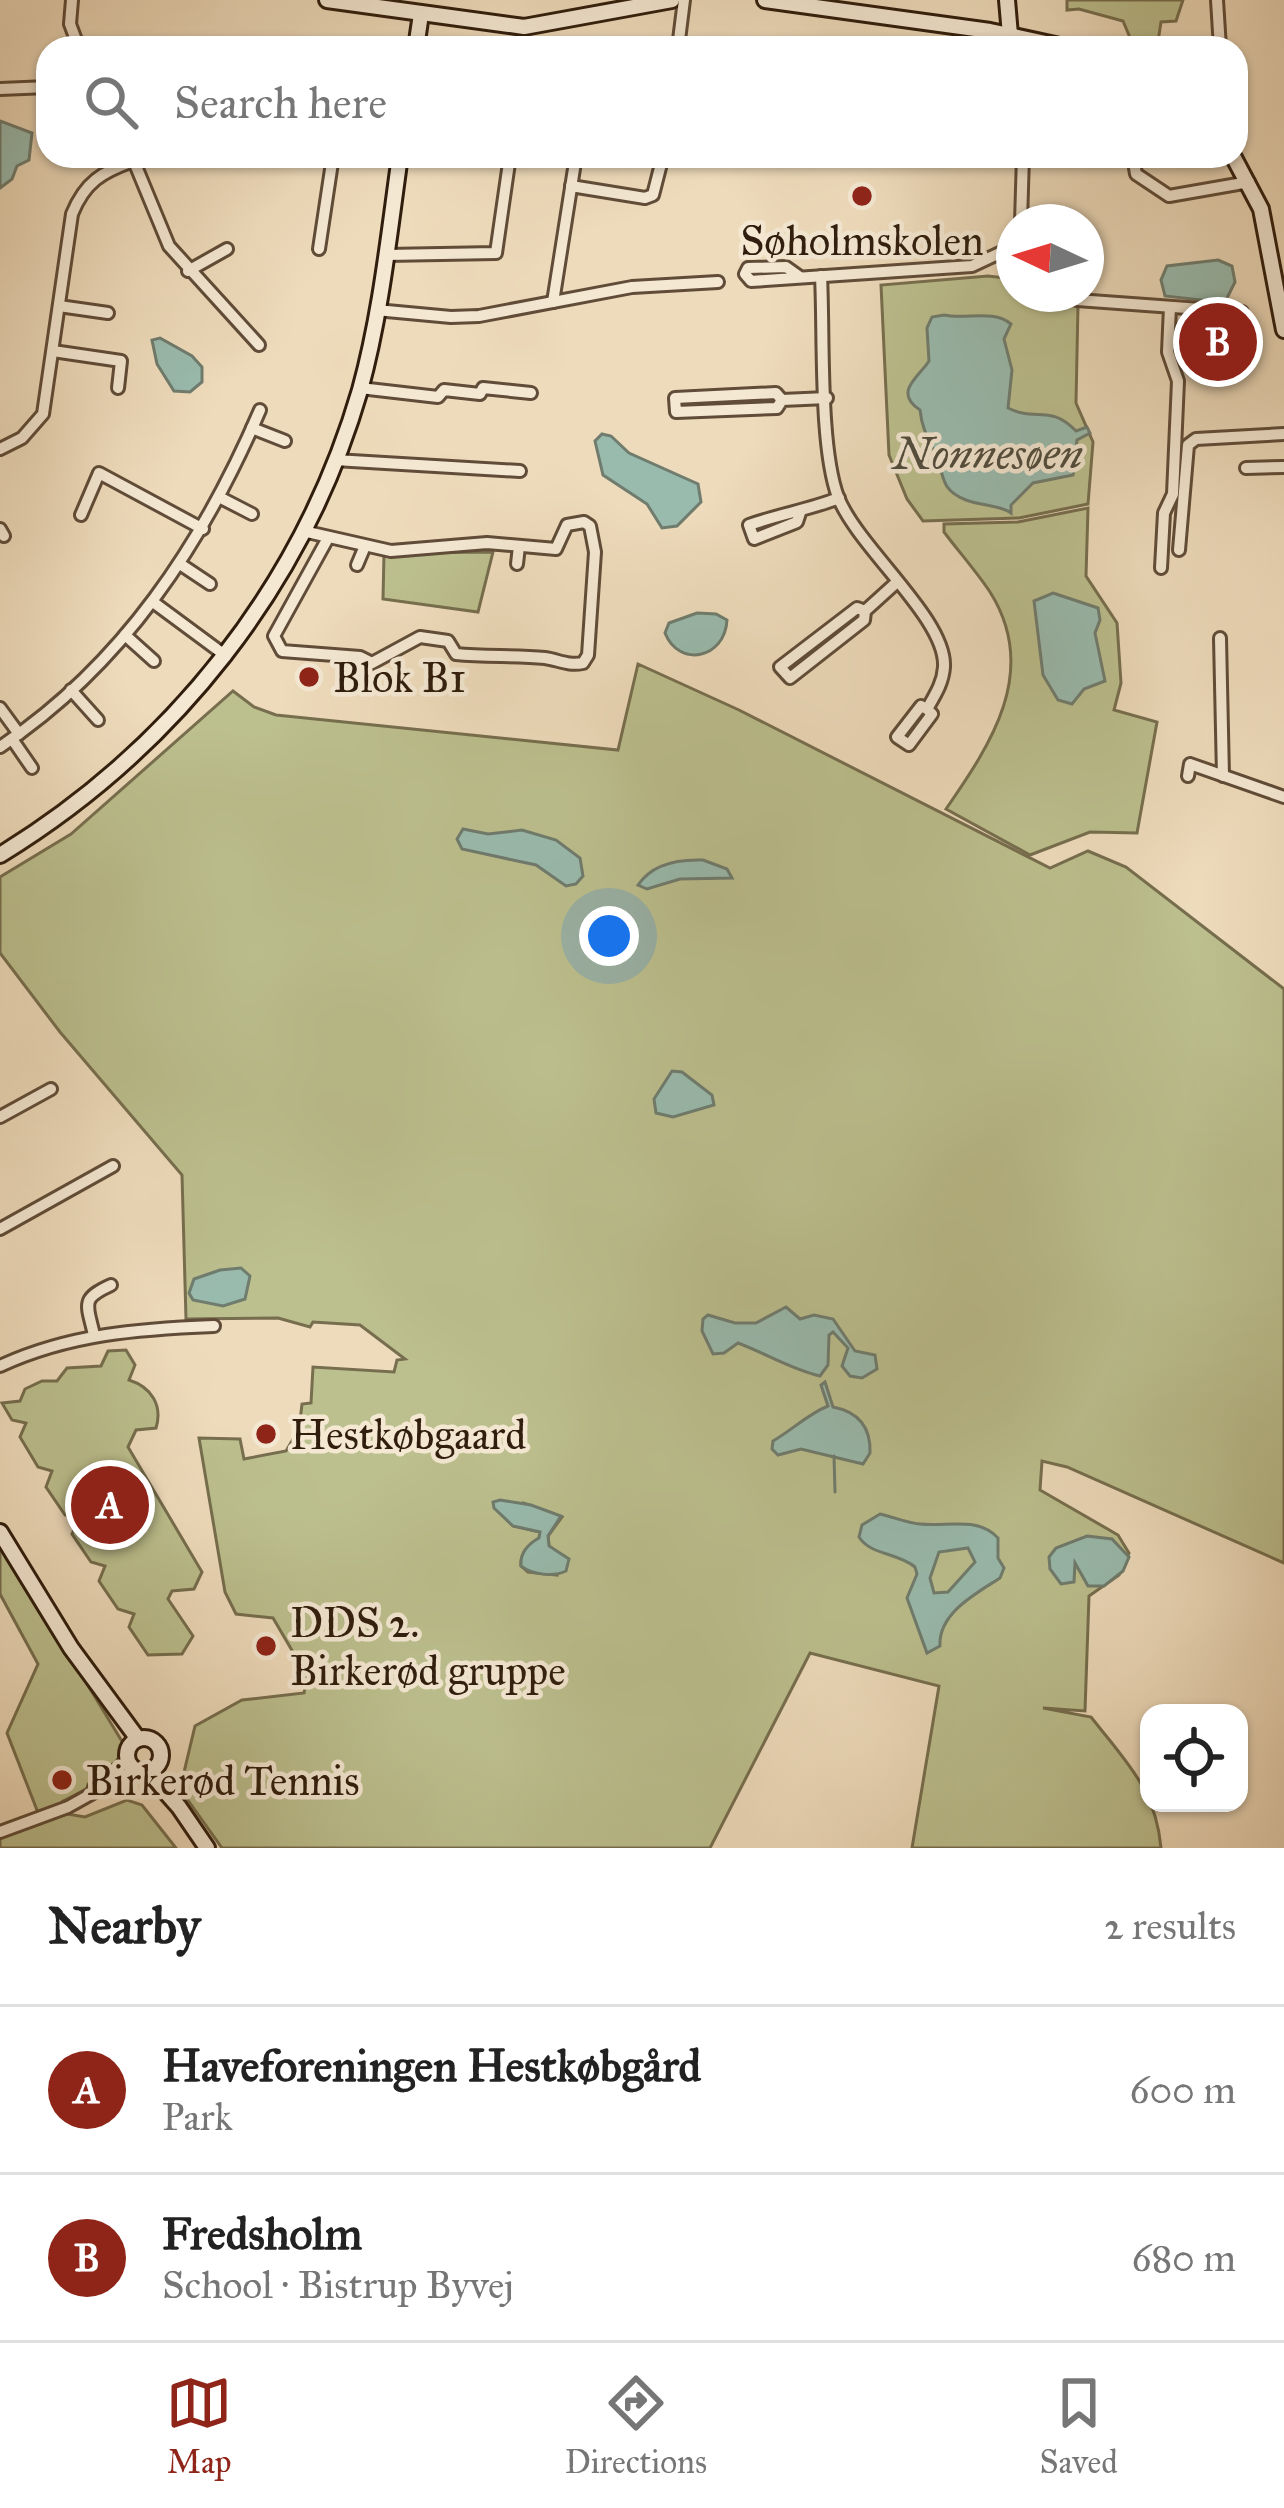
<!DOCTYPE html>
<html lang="en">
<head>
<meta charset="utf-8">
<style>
  :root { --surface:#fff; --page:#f2f2f2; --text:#222; --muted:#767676; --line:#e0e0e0; --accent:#8f2418 }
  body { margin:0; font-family:"IM FELL Great Primer",serif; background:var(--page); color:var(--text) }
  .controls { position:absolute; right:36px; bottom:36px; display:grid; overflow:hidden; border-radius:24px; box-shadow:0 3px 9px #0004 }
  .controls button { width:108px; height:108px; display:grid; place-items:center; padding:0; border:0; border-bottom:3px solid var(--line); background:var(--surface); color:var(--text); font:60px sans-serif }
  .compass { position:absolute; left:996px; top:204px; width:108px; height:108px; border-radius:50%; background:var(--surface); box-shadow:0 3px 9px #0004; rotate:274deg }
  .you { position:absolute; left:609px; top:936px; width:42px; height:42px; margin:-30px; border:9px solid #fff; border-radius:50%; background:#1a73e8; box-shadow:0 0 0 18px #1a73e833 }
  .badge { display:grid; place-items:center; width:78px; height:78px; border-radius:50%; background:var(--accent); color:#fff; font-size:39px; font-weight:700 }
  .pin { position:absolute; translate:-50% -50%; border:6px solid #fff; box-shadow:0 3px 12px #0006 }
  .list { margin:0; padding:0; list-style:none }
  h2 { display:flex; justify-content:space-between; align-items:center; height:156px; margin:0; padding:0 48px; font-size:51px }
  h2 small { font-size:39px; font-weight:400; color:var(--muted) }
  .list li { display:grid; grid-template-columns:78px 1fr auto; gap:36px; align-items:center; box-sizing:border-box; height:168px; padding:0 48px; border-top:3px solid var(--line) }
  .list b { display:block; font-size:45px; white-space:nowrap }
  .list p { margin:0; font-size:39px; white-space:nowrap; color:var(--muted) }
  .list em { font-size:39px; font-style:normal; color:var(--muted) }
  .icon { flex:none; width:66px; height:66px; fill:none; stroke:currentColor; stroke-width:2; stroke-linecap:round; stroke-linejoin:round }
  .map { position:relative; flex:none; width:1284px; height:1848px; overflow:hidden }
  .search { position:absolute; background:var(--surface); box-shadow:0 3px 9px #0004; left:36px; right:36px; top:36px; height:132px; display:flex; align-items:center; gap:30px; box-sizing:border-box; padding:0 42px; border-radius:36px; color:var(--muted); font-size:45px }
  .sheet { height:492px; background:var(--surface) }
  nav { display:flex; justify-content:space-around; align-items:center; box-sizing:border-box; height:168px; border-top:3px solid var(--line); background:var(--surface); font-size:33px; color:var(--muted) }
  nav a { display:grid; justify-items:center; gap:6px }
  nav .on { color:var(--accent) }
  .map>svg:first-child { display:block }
  .green { fill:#bcbf8e; stroke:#766e4e; stroke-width:3; fill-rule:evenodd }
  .water { fill:#99bbae; stroke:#6f7c6e; stroke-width:3; fill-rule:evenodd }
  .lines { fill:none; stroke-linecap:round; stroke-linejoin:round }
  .stream { stroke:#6f7c6e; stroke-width:3 }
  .street-casing { stroke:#604c38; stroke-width:16 }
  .secondary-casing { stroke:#301d0d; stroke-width:20 }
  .street { stroke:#f4e8d3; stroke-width:10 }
  .secondary { stroke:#f4e8d3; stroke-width:14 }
  .poi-dot { fill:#8f2418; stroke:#f4e8d3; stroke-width:4.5 }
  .labels { text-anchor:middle; stroke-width:9; stroke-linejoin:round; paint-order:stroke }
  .poi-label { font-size:42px; fill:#301d0d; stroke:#f4e8d3; text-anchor:start }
  .water-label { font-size:45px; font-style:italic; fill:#504c3d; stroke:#f4e8d3 }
</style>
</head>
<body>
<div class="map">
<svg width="1284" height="1848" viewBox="0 0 1284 1848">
  <rect width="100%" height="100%" fill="#eedbbb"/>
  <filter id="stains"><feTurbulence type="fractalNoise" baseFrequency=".00167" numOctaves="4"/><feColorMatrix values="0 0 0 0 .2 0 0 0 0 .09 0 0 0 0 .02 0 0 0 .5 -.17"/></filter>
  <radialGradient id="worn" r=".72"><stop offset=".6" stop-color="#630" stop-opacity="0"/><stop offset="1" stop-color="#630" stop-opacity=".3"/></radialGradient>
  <!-- green -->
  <g class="green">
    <path d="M1067 0H1183L1176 21 1161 22 1157 48 1134 47 1123 21 1079 9 1067 10Z"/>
    <path d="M988 276 1014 279V294H1039L1078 305 1076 403 1093 442 1088 504 1019 518 923 521 907 499 889 455 881 285Z"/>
    <path d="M1088 508 1086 576 1117 623 1121 683 1114 710 1157 722 1137 833 1090 832 1030 855 946 809C991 744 1040 671 990 592 976 571 959 552 944 532V524L1018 522Z"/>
    <path d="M493 552 478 612 383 599 384 553Z"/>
    <path d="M638 664 739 710 1050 868 1088 851 1126 867 1284 989V1563L1067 1467 1042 1461 1040 1490 1118 1535 1129 1553 1119 1575 1089 1596 1085 1711 1043 1708 1091 1717C1127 1763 1156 1790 1161 1848H912L939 1686 810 1653 710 1848H222L180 1789 195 1726 242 1700 304 1693 307 1676 273 1618 236 1614 225 1592 199 1438 240 1439 244 1459 286 1451 299 1429 302 1404 311 1403 313 1367 394 1372 397 1360 405 1359 360 1325 313 1322 310 1327 278 1318 186 1319 182 1175 60 1032 0 953V877L71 834 233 691 254 707 276 715 618 750ZM523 1503 562 1517 548 1536 549 1546 557 1552V1575L528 1572 521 1566C520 1553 528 1545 539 1538L540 1532 513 1526 503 1515Z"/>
    <path d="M126 1350 135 1365 129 1380C151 1387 163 1405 156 1428L136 1430 128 1447 202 1572 194 1589 172 1591 168 1599 193 1636 182 1654 148 1655 129 1627 134 1614 118 1609 99 1581 105 1566 91 1562 72 1534 79 1518 65 1515 46 1487 52 1471 38 1467 20 1437 26 1423 12 1420 2 1403 20 1401 25 1389 42 1381H57L67 1368 101 1366 108 1351Z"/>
    <path d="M0 1541 123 1743C120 1771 87 1790 63 1801L67 1814 85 1817 127 1800 142 1805 176 1848H0V1838L42 1823 7 1733 38 1664 0 1594Z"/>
  </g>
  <!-- water -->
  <g class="water">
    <path d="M0 121 32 133 29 160 17 166 12 179 0 188Z"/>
    <path d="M1218 260 1232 266 1235 282 1227 298 1218 302 1165 296 1161 280 1167 266Z"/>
    <path d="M944 315C966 320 993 309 1011 324L1004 339 1012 370 1008 408C1036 422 1050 404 1076 431L1087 427 1090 433 1077 440 1073 475 1033 483 1011 505V513C1001 505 981 506 966 500 939 489 945 476 936 455 928 438 922 429 920 410 893 392 918 378 929 361L927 328 932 317Z"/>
    <path d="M160 338 192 356 202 367V382L190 392 174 391 157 364 152 340Z"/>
    <path d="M602 434 611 436 629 453 698 484 701 502 677 526 662 528 647 504 603 475 595 441Z"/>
    <path d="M1053 593 1098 608 1100 620 1095 633 1105 681 1084 689 1072 704 1058 700 1043 675 1034 601Z"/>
    <path d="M697 613 716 614 727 620C725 659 679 668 665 633L669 623Z"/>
    <path d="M463 829 488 834 522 830 556 840 580 858 583 876 576 884 566 886 536 865 462 849 457 839Z"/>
    <path d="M703 860 727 869 732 878 680 879 647 889 638 885C652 864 677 859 703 860Z"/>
    <path d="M672 1071 682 1072 712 1095 714 1105 673 1117 656 1113 654 1099Z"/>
    <path d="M241 1268 250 1276 245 1299 223 1306 193 1300 189 1293 194 1279 220 1270Z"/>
    <path d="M786 1307 800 1319 814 1315 833 1319 855 1351 875 1355 877 1369 862 1378 850 1376 842 1366 848 1348 833 1332 829 1335 828 1365 820 1376C790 1369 765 1353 738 1343L724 1353 713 1354 702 1331 703 1319 708 1315 735 1323H756Z"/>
    <path d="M825 1382 833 1407C859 1412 871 1427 870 1453L863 1464 801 1449 778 1455 772 1449 773 1441C792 1430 808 1414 828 1406L821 1385Z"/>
    <path d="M500 1500 531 1505 561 1516 548 1536 549 1546 569 1559 566 1571C554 1577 532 1575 521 1566 520 1553 528 1544 539 1538L540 1532 513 1526 494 1508 493 1502Z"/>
    <path d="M880 1514C894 1517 906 1523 920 1524 947 1527 978 1516 998 1538V1558L1004 1568 1000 1578C977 1593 938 1613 940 1646L927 1653 907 1598 917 1574 915 1567C899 1553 870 1555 859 1537L862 1525ZM968 1548 975 1562 948 1592 934 1593 930 1578 939 1552Z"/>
    <path d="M1087 1536 1112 1539 1129 1557 1123 1571 1104 1586H1088L1075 1563 1074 1582 1061 1584 1050 1569 1049 1557 1056 1548Z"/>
  </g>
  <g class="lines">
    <!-- stream -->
    <path class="stream" d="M834 1456 835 1492"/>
    <!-- street casing -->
    <g class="street-casing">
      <g id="street">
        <path d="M72 0 70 24 79 48"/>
        <path d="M1217 0 1220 48"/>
        <path d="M678 48 684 0"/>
        <path d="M0 89 48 87"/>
        <path d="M1133 156 1136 174 1169 196 1249 182"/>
        <path d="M133 159 169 246 259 345"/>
        <path d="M571 186 645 198 653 195 663 156"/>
        <path d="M1021 222 1023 156"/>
        <path d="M319 249 333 156"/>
        <path d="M386 255 496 253 510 156"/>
        <path d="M188 271 227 249"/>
        <path d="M821 276C824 334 819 446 838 497 858 548 947 619 944 667 943 683 935 695 927 709L932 714 909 745 897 737 921 706 927 709"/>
        <path d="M800 277 786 267 748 268 745 274 751 281 972 266 1004 251 1014 237"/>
        <path d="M1050 294 1077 300 1242 312"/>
        <path d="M553 302 576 156"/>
        <path d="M59 306 108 313"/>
        <path d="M376 310 451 317 479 316 632 287 718 282"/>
        <path d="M53 351 121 361 118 388"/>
        <path d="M360 388 438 397 444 390 480 394 483 388 531 393"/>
        <path d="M782 400 777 408 676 412 675 398 776 393 782 400 827 398"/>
        <path d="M252 428 285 441"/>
        <path d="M0 449 22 438 43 414 72 214C85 182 102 172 133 161"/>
        <path d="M335 460 520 471"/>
        <path d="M1246 468 1284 467"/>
        <path d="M219 497 252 514"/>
        <path d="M800 513 797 522 754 539 749 525C780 514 808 510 839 498"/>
        <path d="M81 515 99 473 203 529"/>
        <path d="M0 529 4 536"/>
        <path d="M303 531 391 551 487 543 556 549 567 525 584 522 590 526 595 552 588 655 583 663C568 666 559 660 545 658 516 655 486 657 456 654L448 641 420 637 372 663 360 657 282 651 274 636 328 538"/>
        <path d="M1179 550 1188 445 1196 439 1284 434"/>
        <path d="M180 564 210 584"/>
        <path d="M517 564 519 546"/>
        <path d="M357 565 365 546"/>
        <path d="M1161 568 1164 513 1173 494 1178 381 1168 352 1170 307"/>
        <path d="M153 602 226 656"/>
        <path d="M865 611 864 620 790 678 780 667 857 608 865 611 897 582"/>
        <path d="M125 635 154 661"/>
        <path d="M1220 638 1223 776"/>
        <path d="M71 690 98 720"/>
        <path d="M0 708 19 734"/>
        <path d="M12 739 32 768"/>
        <path d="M0 747C123 665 203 543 260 410"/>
        <path d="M1188 776 1190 764 1284 797"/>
        <path d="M0 1117 51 1089"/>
        <path d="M0 1229 113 1166"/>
        <path d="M94 1335C87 1304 80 1299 111 1285"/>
        <path d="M0 1366C69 1334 139 1329 214 1326"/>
        <path d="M94 1787 127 1761"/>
        <path d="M0 1832 68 1807 134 1770"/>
      </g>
    </g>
    <!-- secondary casing -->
    <g class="secondary-casing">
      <g id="secondary">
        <path d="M327 0 524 27 672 0"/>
        <path d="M765 0 990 31 1069 48"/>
        <path d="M1007 0 1010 35"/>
        <path d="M416 48 421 14"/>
        <path d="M1233 156 1261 209 1284 330"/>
        <path d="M0 855C173 749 303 586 360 390 381 314 389 234 400 156"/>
        <path d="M0 1532 71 1648 138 1739"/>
        <circle cx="144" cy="1755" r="17"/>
        <path d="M148 1772 179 1807 207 1848"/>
      </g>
    </g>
    <!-- street -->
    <use href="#street" class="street"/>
    <!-- secondary -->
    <use href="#secondary" class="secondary"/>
  </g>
  <!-- markers -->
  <g class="poi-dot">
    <circle cx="862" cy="196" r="12"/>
    <circle cx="309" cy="677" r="12"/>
    <circle cx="266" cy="1434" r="12"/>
    <circle cx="266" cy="1646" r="12"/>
    <circle cx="62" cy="1780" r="12"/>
  </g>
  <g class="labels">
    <!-- poi labels -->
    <g class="poi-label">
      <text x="862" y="255" text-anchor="middle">Søholmskolen</text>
      <text x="333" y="692">Blok B1</text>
      <text x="290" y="1449">Hestkøbgaard</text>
      <text x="290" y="1637">DDS 2.<tspan x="290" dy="48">Birkerød gruppe</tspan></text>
      <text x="86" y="1795">Birkerød Tennis</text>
    </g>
    <!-- water labels -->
    <g class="water-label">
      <text x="988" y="469">Nonnesøen</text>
    </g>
  </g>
  <rect width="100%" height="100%" filter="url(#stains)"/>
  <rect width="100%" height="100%" fill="url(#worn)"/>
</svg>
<div class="controls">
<button><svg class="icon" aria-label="locate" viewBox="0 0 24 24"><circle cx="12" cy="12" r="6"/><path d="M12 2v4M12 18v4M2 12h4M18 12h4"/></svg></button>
</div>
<svg class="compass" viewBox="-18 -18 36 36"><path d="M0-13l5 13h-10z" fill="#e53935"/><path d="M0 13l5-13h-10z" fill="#767676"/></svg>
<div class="you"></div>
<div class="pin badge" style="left:110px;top:1505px">A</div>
<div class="pin badge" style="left:1218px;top:342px">B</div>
<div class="search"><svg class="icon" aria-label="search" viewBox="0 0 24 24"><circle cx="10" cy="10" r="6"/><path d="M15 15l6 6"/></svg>Search here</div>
</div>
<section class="sheet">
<h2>Nearby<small>2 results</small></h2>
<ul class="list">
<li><span class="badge">A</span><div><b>Haveforeningen Hestkøbgård</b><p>Park</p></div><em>600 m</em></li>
<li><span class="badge">B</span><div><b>Fredsholm</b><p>School · Bistrup Byvej</p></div><em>680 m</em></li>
</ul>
</section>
<nav>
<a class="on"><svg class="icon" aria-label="map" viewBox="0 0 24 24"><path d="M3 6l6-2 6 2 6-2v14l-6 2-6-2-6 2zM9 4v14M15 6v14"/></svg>Map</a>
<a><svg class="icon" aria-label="directions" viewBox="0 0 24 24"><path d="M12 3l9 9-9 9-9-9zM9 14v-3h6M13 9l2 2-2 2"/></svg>Directions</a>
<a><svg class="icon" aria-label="saved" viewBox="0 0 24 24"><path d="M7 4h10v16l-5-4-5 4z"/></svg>Saved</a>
</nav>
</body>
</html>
